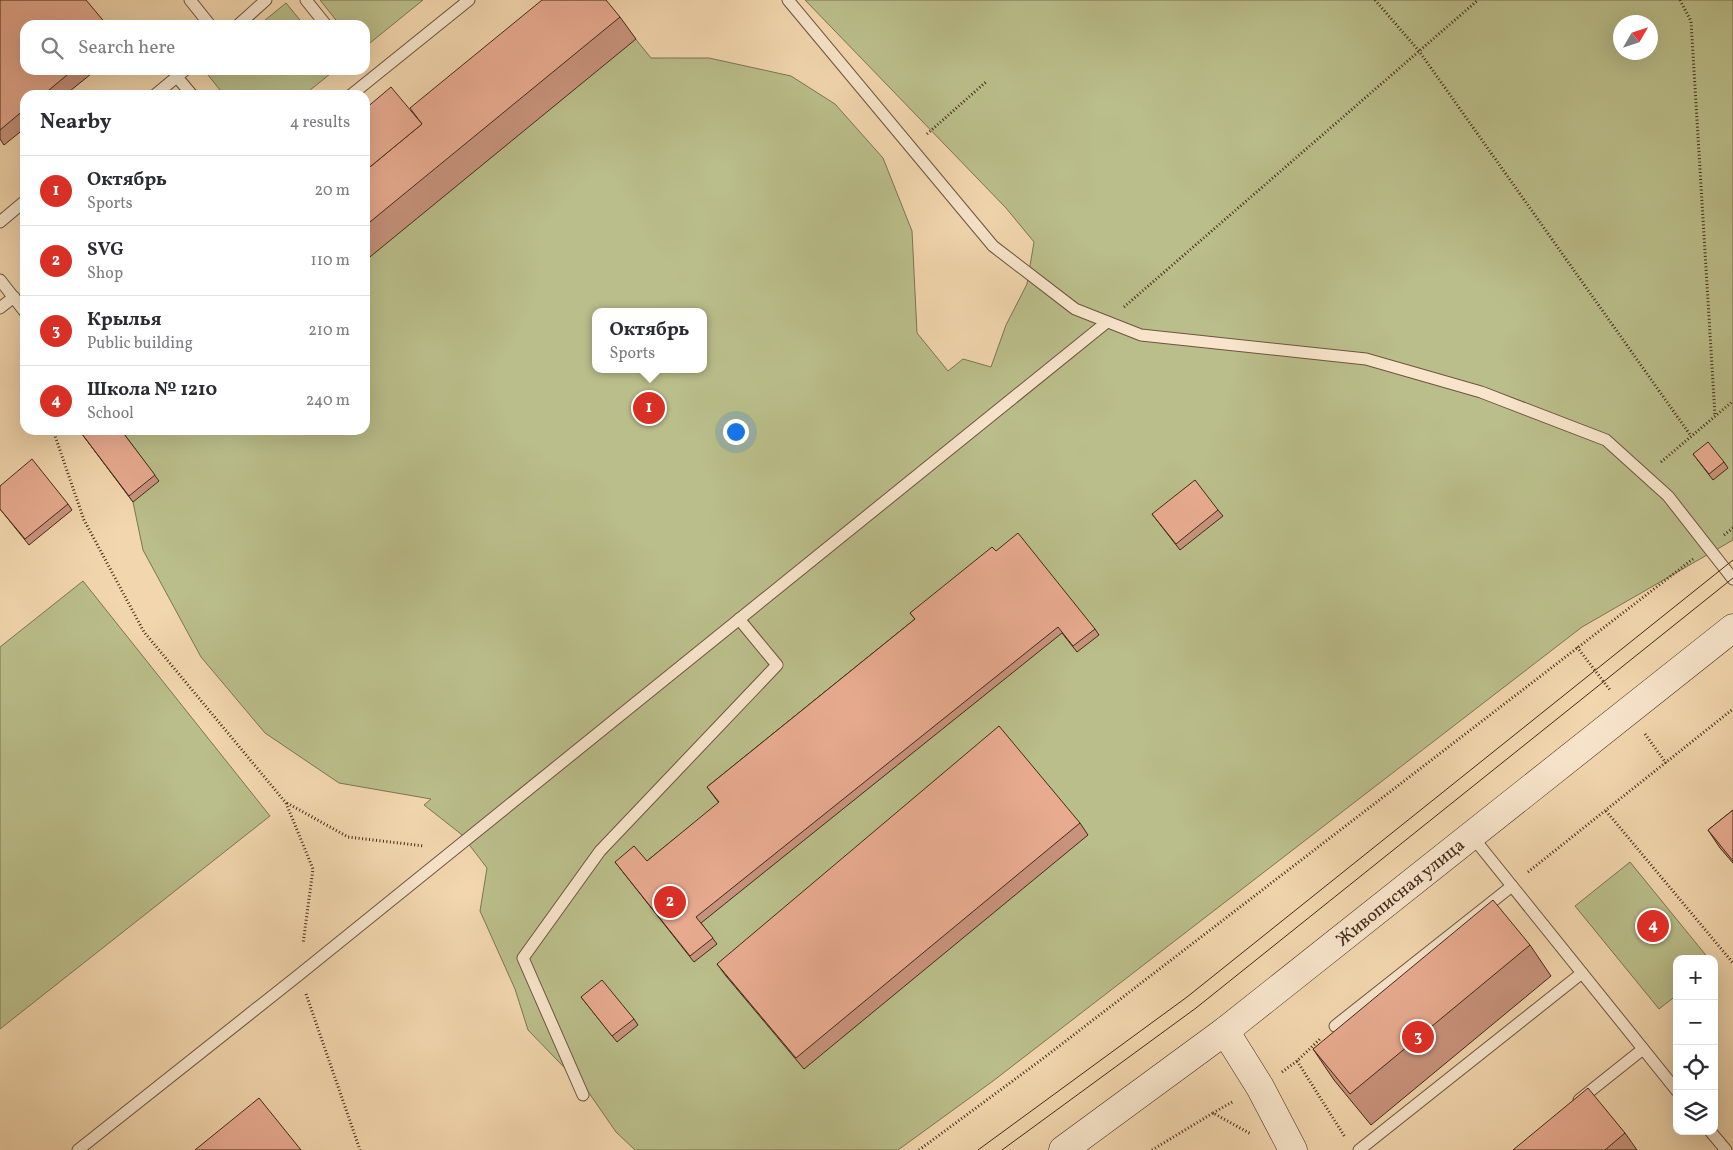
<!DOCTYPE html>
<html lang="en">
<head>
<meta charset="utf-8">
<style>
  :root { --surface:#fff; --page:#f2f2f3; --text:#2b2b33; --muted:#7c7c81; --line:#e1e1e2; --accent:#d93025 }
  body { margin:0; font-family:Vollkorn,serif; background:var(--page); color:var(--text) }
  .controls { position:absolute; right:15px; bottom:15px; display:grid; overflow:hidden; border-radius:10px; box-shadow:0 5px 20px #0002 }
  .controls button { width:45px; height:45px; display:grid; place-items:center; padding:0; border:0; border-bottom:1px solid var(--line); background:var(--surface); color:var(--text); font:25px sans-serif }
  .compass { position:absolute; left:1613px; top:15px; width:45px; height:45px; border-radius:50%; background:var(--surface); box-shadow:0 5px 20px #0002; rotate:51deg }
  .you { position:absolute; left:735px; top:431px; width:18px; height:18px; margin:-12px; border:4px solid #fff; border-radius:50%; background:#1a73e8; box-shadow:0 0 0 8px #1a73e833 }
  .badge { display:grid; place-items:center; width:32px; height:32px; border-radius:50%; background:var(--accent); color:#fff; font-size:16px; font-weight:700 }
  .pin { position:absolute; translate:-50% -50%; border:2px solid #fff; box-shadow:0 1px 5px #0006 }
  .popup { position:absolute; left:592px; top:308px; width:115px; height:65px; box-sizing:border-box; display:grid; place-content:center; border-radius:10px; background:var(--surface); filter:drop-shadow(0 1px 4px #0005); font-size:16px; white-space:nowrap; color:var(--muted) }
  .popup b { font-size:19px; color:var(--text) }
  .popup::after { content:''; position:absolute; left:50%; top:100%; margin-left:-10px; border:10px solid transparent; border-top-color:var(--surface) }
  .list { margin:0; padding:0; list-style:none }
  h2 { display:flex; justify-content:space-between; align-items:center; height:65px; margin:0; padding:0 20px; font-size:21px }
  h2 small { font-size:16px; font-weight:400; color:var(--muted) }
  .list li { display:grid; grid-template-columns:32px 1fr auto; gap:15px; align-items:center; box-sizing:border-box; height:70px; padding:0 20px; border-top:1px solid var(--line) }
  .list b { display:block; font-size:19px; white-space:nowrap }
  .list p { margin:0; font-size:16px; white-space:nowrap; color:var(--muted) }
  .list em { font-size:16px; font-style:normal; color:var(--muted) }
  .icon { flex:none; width:28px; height:28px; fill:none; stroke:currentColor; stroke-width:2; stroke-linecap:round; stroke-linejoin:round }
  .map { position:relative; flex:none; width:1733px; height:1150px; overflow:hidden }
  .search { position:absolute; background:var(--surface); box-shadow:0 5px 20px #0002; left:20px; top:20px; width:350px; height:55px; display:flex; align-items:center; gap:12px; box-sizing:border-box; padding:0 18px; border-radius:15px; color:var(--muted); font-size:19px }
  .panel { position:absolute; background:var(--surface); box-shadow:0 5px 20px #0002; left:20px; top:90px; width:350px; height:345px; border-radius:15px }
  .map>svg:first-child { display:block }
  .green { fill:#babe8a; stroke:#7e7452; fill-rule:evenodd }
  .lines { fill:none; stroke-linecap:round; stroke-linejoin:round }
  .lane-casing { stroke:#6f543e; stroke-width:13 }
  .secondary-casing { stroke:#432919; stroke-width:29 }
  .path { stroke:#432919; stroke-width:3; stroke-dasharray:1 2.5; stroke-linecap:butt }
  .lane { stroke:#f7e4ca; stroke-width:11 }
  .secondary { stroke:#f7e4ca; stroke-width:28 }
  .tram { stroke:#432919; stroke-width:1 }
  .wall { fill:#c8937c; stroke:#432919 }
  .building { fill:#e8ab90; stroke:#432919 }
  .labels { text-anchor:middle; stroke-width:5; stroke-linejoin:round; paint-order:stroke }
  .street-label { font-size:18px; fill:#432919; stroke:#f7e4ca }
</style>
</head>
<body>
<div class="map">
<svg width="1733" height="1150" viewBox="0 0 1733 1150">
  <rect width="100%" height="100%" fill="#f2d6ad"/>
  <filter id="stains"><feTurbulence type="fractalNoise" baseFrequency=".004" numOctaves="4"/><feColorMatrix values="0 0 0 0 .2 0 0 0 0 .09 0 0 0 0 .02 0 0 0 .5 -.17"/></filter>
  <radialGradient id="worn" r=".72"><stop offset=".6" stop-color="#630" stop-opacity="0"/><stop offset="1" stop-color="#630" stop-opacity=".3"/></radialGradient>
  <!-- green -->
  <g class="green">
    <path d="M320 0H423L365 47V25H340Z"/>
    <path d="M604 0 651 58H709L791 76 835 104 883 158 912 231 917 333 948 371 963 359 991 367 1006 325 1027 284 1034 242 1006 208 805 0H1733V540L1582 627 993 1081 898 1150H635L616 1132 589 1093 528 1030 515 989 480 911 487 868 461 834 424 805 431 799 339 783 265 733 201 657 143 550 133 502 79 430H365V136L425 130ZM1620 22H1650V52H1620ZM595 312H703V369H595Z"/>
    <path d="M286 3 304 25H259Z"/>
    <path d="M204 70H335L304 95H224Z"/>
    <path d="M83 581 270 816 0 1029V647Z"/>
    <path d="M1630 862 1709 959H1677V995L1659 1009 1575 906Z"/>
  </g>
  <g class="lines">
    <!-- lane casing -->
    <g class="lane-casing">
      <g id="lane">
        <path d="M190 0 210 25"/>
        <path d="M306 0 326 25"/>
        <path d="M788 0 993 246 1075 309 1141 335 1366 359 1481 392 1606 440 1668 496 1733 579"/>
        <path d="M238 25 266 0"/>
        <path d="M177 77 192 95"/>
        <path d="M155 95 185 70"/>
        <path d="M351 95 469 0"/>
        <path d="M0 222 25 201"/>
        <path d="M0 280 25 312"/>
        <path d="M0 308 14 297"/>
        <path d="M1471 835 1677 1091"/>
        <path d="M1335 1026 1512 886"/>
        <path d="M583 1095 523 958 600 851 777 665 739 619"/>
        <path d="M1579 1100 1643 1049"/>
        <path d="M1710 1131 1726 1150"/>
        <path d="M78 1150 300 974 1107 322"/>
        <path d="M1359 1150 1582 973"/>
      </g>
    </g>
    <!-- secondary casing -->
    <g class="secondary-casing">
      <g id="secondary">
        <path d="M1225 1031 1260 1087 1293 1150"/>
        <path d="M1063 1150 1225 1031 1733 628"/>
      </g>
    </g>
    <!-- path -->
    <g class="path">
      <path d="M1375 0 1419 51 1691 436"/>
      <path d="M1680 0 1691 21 1715 416"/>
      <path d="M927 134 987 81"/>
      <path d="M1124 307 1478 0"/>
      <path d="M53 430 84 520 144 632 286 803 313 869 303 944"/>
      <path d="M1661 462 1733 401"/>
      <path d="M1724 535 1733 528"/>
      <path d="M1577 647 1610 690"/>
      <path d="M1645 734 1666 763"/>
      <path d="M287 803 348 837 424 846"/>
      <path d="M1606 811 1733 963"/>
      <path d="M1528 872 1733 709"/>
      <path d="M306 994 360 1150"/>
      <path d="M1297 1061 1345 1137"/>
      <path d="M1282 1072 1297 1061 1321 1038"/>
      <path d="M1213 1113 1234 1101"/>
      <path d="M919 1150 1041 1060 1693 559"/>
      <path d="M1152 1150 1213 1113 1251 1134"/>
    </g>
    <!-- lane -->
    <use href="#lane" class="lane"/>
    <!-- secondary -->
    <use href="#secondary" class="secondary"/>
    <!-- tram -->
    <g class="tram">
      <path d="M978 1150 1187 997 1733 560"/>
      <path d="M1002 1150 1196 1008 1733 578"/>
    </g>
  </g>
  <!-- wall -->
  <g class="wall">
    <path d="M0 0 25 70H96L65 95H25V128L4 145 0 139Z"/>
    <path d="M620 17 636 39 365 261V109L414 115Z"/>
    <path d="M79 430H121L159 481 133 502Z"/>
    <path d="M1693 454 1724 462 1728 468 1713 480Z"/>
    <path d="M0 486 68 504 72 510 29 545 0 509Z"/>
    <path d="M1218 510 1223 516 1180 550 1152 514Z"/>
    <path d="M996 551 1095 629 1099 635 1077 652 1062 633 701 923 717 944 694 962 615 862 647 861 719 803 707 787 915 619 910 613Z"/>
    <path d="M1733 810V863L1720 848 1708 830Z"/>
    <path d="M1080 823 1088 835 804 1069 726 976 717 964Z"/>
    <path d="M1530 945 1551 976 1371 1125 1334 1080 1313 1049Z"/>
    <path d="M581 997 634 1019 638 1025 617 1042Z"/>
    <path d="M1625 1133 1637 1150H1513Z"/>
  </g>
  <!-- building -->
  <g class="building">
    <path d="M0 0H86L107 25H25V70H73L43 95H25V109L0 130Z"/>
    <path d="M542 0H606L620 17 365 226V171L422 124 410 108Z"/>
    <path d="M391 87 422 124 365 171V109Z"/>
    <path d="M79 430H121L155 475 129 496Z"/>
    <path d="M1708 442 1724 462 1709 474 1693 454Z"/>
    <path d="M32 459 68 504 25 539 0 509V486Z"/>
    <path d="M1195 480 1218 510 1176 544 1152 514Z"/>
    <path d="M1018 533 1095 629 1073 646 1058 627 696 917 713 938 690 956 615 862 634 846 647 861 719 802 707 787 915 619 910 613 992 547 996 551Z"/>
    <path d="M999 726 1080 823 796 1058 717 964Z"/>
    <path d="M1733 810V861L1708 830Z"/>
    <path d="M1493 900 1530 945 1350 1094 1313 1049Z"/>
    <path d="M602 980 634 1019 612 1036 581 997Z"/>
    <path d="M1588 1088 1625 1133 1605 1150H1513Z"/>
    <path d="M259 1098 301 1150H195Z"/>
  </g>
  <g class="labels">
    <!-- street labels -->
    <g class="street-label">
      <text transform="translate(1400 892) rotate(-39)" y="6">Живописная улица</text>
    </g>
  </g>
  <rect width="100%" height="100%" filter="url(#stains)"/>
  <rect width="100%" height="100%" fill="url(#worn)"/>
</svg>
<div class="controls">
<button>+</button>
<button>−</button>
<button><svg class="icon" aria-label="locate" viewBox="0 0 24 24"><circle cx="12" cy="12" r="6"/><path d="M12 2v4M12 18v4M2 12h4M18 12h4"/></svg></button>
<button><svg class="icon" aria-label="layers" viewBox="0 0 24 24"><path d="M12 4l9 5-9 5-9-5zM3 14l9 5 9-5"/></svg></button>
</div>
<svg class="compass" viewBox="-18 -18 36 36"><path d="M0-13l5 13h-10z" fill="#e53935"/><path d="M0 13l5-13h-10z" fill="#7c7c81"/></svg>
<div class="you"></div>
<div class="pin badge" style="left:649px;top:408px">1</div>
<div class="popup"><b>Октябрь</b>Sports</div>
<div class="pin badge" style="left:670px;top:902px">2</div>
<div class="pin badge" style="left:1418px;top:1037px">3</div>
<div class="pin badge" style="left:1653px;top:926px">4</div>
<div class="search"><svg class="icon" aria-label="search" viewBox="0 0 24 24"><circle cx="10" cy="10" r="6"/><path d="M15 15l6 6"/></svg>Search here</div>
<section class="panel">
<h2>Nearby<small>4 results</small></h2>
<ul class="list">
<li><span class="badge">1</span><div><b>Октябрь</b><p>Sports</p></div><em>20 m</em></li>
<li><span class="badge">2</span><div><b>SVG</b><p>Shop</p></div><em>110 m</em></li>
<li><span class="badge">3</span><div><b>Крылья</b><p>Public building</p></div><em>210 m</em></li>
<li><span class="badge">4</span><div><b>Школа № 1210</b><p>School</p></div><em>240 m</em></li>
</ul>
</section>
</div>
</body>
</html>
